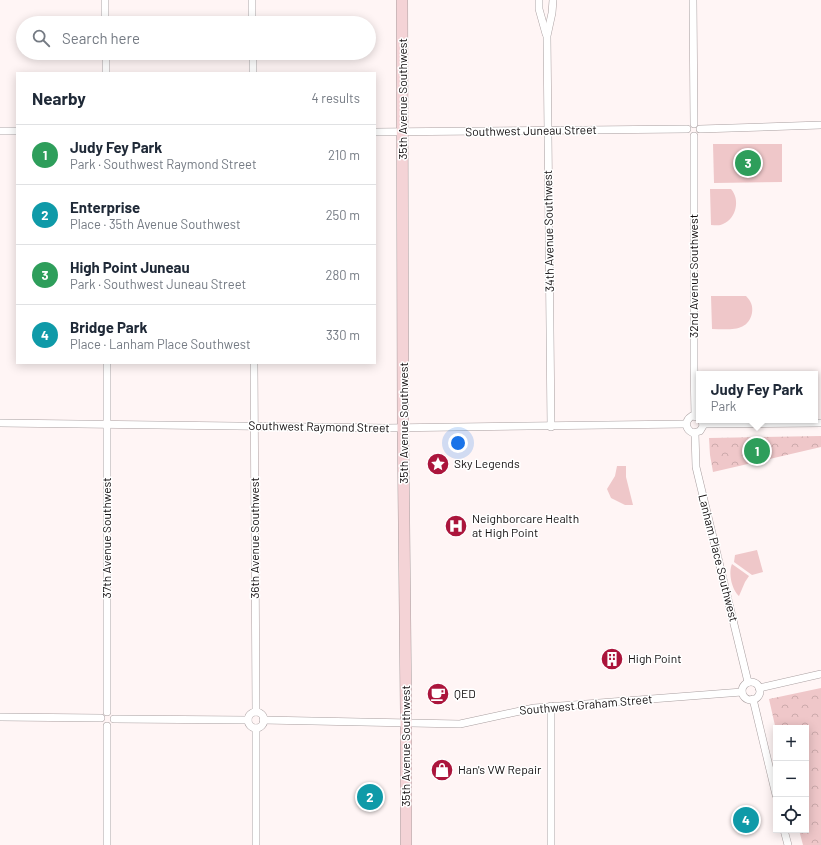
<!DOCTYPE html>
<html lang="en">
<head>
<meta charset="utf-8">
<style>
  :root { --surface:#fff; --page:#f6f6f7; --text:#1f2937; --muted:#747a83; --line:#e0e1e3; --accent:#d93025 }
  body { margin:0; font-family:Barlow,sans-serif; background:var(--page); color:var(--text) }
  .controls { position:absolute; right:12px; bottom:12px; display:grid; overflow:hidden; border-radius:0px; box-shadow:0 2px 10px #0003 }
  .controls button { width:36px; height:36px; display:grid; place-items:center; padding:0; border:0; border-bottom:1px solid var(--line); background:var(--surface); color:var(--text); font:20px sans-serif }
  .you { position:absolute; left:458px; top:443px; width:14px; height:14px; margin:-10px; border:3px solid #fff; border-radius:50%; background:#1a73e8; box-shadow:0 0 0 6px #1a73e833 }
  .badge { display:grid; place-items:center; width:26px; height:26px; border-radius:50%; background:var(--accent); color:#fff; font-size:13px; font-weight:700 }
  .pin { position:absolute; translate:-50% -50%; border:2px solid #fff; box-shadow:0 1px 4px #0006 }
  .popup { position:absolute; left:696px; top:371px; width:122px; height:52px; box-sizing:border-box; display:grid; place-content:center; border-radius:0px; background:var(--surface); filter:drop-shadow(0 1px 3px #0005); font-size:13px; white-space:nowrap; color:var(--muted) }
  .popup b { font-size:15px; color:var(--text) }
  .popup::after { content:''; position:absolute; left:50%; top:100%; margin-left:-8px; border:8px solid transparent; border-top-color:var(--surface) }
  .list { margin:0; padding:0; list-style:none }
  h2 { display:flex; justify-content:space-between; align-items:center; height:52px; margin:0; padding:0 16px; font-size:17px }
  h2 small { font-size:13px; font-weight:400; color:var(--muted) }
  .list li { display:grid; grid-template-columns:26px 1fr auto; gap:12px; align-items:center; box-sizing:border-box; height:60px; padding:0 16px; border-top:1px solid var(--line) }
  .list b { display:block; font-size:15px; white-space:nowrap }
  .list p { margin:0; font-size:13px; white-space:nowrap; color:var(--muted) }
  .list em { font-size:13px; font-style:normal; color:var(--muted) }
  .icon { flex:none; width:22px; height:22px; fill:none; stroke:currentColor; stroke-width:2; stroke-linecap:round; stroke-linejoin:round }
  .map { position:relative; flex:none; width:821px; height:845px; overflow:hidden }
  .search { position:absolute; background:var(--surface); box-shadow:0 2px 10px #0003; left:16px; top:16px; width:360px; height:44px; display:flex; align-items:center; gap:10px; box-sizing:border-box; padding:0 14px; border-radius:22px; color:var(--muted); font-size:15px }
  .panel { position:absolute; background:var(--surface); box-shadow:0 2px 10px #0003; left:16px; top:72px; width:360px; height:292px; border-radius:0px }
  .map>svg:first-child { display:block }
  .green { fill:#efc7c9 }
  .park { fill:url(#park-crowns) }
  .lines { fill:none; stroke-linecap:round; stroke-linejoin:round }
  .minor-casing { stroke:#a99fa0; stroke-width:8 }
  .secondary-casing { stroke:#a99fa0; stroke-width:12 }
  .minor { stroke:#fff; stroke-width:7 }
  .secondary { stroke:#f4d3d6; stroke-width:11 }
  .labels { text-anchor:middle; stroke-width:3; stroke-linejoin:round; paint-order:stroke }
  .street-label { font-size:12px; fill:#120e0f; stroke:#fff }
  .poi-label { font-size:12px; fill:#120e0f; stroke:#fff; text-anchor:start }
</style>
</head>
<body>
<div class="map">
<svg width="821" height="845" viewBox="0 0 821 845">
  <defs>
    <pattern id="park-crowns" width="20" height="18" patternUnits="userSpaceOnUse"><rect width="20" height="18" fill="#efc7c9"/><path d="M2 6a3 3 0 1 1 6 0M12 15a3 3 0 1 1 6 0" fill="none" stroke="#ccaaab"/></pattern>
  </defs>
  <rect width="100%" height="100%" fill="#fff5f5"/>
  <!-- green -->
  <g class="green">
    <path d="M713 144H782V182L714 183Z"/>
    <path d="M710 189H731C740 199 737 218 723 224 720 226 715 225 711 225Z"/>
    <path d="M711 296H746C751 301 753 306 752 313 748 333 727 329 712 329Z"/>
    <path d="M617 466H626V477L633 505H625L611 498 607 489 615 476Z"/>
    <path d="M757 550 763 572 752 575 734 562 735 555Z"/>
    <path d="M732 564 749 576 745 582 739 596C732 590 728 573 732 564Z"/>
  </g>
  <!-- park -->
  <g class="park">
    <path d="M821 436V447L713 472 710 455 709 438Z"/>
    <path d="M821 688V845H803L799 830H806V728H776V730L769 699Z"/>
  </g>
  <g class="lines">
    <!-- minor casing -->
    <g class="minor-casing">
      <g id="minor">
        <path d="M105 0V23"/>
        <path d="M252 0V23"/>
        <path d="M539 0V9L546 34"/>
        <path d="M693 0 694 124"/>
        <path d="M106 53V73"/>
        <path d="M253 53V73"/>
        <path d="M700 129 821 125"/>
        <path d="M0 131H17"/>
        <path d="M375 132 687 129"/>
        <path d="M694 136V367L695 416"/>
        <path d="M107 363V712"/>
        <path d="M254 363 256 712"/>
        <path d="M698 417 692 416C684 421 685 429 693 433L700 431 703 426 702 420"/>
        <path d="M0 423 386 428 686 424"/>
        <path d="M703 424 821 423"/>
        <path d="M551 427 547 36 552 13 553 0"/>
        <path d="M695 433 696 467 748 682"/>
        <circle cx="751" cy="691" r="9"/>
        <path d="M759 688 821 674"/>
        <path d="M753 699 776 795"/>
        <path d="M551 706V845"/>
        <circle cx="256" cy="720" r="8"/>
        <path d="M0 717 101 718"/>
        <path d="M114 719 248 720"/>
        <path d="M263 720 460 724 534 708 742 692"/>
        <path d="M256 728V845"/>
        <path d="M784 830 788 845"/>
        <path d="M107 845V726"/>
      </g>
    </g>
    <!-- secondary casing -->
    <g class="secondary-casing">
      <path id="secondary" d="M402 0 403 428 406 710V845"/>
    </g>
    <!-- minor -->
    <use href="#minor" class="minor"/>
    <!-- secondary -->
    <use href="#secondary" class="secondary"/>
  </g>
  <!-- icons -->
  <defs>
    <g id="sight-disc" transform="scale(1.15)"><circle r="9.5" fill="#ab153c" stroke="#fff"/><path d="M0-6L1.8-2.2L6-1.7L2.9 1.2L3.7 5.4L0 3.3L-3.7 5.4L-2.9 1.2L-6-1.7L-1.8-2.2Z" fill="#fff"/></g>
    <g id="hospital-disc" transform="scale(1.15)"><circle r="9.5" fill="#ab153c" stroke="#fff"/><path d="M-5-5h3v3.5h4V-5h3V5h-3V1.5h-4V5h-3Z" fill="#fff"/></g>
    <g id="building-disc" transform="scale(1.15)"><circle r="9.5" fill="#ab153c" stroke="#fff"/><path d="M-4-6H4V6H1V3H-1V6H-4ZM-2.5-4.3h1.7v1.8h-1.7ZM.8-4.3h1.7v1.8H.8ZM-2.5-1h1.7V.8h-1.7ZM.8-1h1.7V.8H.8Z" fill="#fff"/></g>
    <g id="cafe-disc" transform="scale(1.15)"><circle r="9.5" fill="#ab153c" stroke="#fff"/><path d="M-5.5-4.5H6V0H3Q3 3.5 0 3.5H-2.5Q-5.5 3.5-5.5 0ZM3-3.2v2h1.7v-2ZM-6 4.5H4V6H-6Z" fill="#fff"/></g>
    <g id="shop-disc" transform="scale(1.15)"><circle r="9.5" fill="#ab153c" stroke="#fff"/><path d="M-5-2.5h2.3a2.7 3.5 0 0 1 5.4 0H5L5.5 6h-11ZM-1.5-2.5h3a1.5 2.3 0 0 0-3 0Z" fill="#fff"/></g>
  </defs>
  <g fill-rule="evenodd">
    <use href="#sight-disc" x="438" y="464"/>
    <use href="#hospital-disc" x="456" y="526"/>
    <use href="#building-disc" x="612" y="659"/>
    <use href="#cafe-disc" x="438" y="694"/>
    <use href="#shop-disc" x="442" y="770"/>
  </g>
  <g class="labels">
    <!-- street labels -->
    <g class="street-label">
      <text transform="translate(403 99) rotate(-90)" y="4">35th Avenue Southwest</text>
      <text transform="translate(531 131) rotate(-1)" y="4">Southwest Juneau Street</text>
      <text transform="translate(549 231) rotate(-91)" y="4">34th Avenue Southwest</text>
      <text transform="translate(694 276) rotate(-90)" y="4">32nd Avenue Southwest</text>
      <text transform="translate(404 423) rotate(-90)" y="4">35th Avenue Southwest</text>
      <text transform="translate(319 427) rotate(1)" y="4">Southwest Raymond Street</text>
      <text transform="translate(107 538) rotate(-90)" y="4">37th Avenue Southwest</text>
      <text transform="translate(255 538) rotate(-90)" y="4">36th Avenue Southwest</text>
      <text transform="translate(718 558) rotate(76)" y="4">Lanham Place Southwest</text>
      <text transform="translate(586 705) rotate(-5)" y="4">Southwest Graham Street</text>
      <text transform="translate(406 746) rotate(-90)" y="4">35th Avenue Southwest</text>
    </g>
    <!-- poi labels -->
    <g class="poi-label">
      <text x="454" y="468">Sky Legends</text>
      <text x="472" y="523">Neighborcare Health<tspan x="472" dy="14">at High Point</tspan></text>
      <text x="628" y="663">High Point</text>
      <text x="454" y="698">QED</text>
      <text x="458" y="774">Han's VW Repair</text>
    </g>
  </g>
</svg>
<div class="controls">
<button>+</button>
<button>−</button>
<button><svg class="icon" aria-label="locate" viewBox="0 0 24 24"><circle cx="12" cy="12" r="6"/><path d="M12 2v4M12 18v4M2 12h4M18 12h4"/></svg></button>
</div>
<div class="you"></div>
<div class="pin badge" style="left:757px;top:451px;background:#2e9e5b">1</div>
<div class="popup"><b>Judy Fey Park</b>Park</div>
<div class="pin badge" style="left:370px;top:797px;background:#0f9aa8">2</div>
<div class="pin badge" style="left:748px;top:163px;background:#2e9e5b">3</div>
<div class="pin badge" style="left:746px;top:820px;background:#0f9aa8">4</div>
<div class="search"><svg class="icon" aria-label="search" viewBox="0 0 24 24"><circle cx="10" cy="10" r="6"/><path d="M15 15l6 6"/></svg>Search here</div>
<section class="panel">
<h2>Nearby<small>4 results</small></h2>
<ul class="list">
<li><span class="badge" style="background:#2e9e5b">1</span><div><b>Judy Fey Park</b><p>Park · Southwest Raymond Street</p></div><em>210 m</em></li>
<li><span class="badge" style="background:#0f9aa8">2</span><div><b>Enterprise</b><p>Place · 35th Avenue Southwest</p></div><em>250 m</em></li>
<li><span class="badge" style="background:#2e9e5b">3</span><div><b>High Point Juneau</b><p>Park · Southwest Juneau Street</p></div><em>280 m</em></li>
<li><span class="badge" style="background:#0f9aa8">4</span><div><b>Bridge Park</b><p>Place · Lanham Place Southwest</p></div><em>330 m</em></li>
</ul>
</section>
</div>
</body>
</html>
